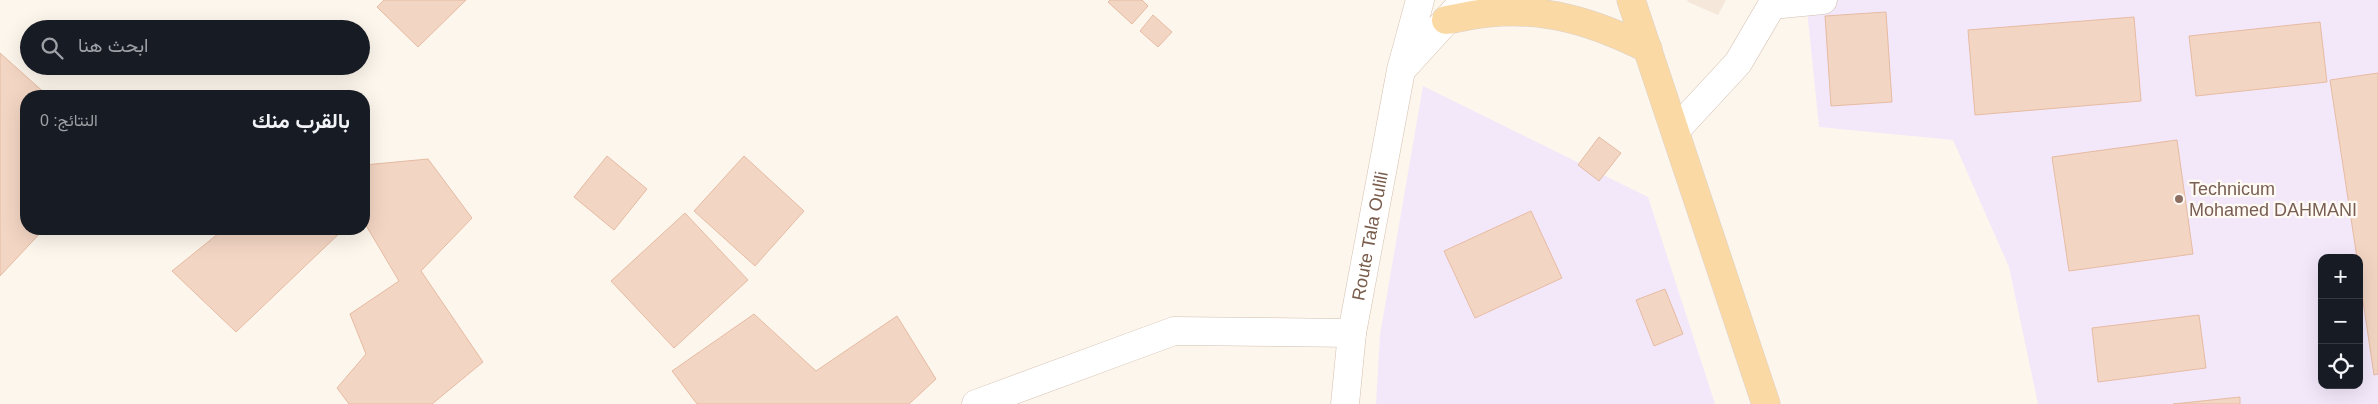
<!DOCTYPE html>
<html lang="ar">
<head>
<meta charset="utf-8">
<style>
  :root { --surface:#171b24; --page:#20242c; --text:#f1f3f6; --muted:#9ea1a6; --line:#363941 }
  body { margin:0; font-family:Helvetica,Vazirmatn,sans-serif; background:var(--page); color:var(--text); direction:rtl }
  .controls { position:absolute; right:15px; bottom:15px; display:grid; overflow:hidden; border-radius:10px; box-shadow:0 5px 20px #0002 }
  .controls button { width:45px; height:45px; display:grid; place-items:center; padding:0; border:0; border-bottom:1px solid var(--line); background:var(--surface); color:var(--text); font:25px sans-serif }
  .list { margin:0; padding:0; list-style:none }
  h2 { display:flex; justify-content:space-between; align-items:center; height:65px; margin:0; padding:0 20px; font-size:21px }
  h2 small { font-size:16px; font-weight:400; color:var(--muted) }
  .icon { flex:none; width:28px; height:28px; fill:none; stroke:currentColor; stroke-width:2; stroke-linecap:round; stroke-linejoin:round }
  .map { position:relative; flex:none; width:2378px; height:404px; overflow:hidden; direction:ltr }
  .search { position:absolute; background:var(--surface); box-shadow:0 5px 20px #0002; left:20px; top:20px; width:350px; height:55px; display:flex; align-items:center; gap:12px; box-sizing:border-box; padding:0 18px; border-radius:28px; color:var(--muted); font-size:19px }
  .panel { position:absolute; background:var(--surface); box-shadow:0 5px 20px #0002; left:20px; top:90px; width:350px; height:145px; border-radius:20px; direction:rtl }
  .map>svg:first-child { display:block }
  .residential { fill:#f5e8da }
  .education { fill:#f3e8fa; fill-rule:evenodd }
  .building { fill:#f3d5c3; stroke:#e6bba3 }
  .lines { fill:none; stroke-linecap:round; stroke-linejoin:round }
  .street-casing { stroke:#d1beb0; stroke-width:29 }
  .secondary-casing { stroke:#d6c0b0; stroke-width:29 }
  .primary-casing { stroke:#dad1cd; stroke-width:29 }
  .street { stroke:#fff; stroke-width:28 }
  .secondary { stroke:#fff; stroke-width:28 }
  .primary { stroke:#fbd9a5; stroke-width:28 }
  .education-dot { fill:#8d6e63; stroke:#fffaf3; stroke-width:2 }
  .labels { text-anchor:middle; stroke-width:4.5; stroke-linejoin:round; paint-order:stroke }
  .education-label { font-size:18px; fill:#785e54; stroke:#fffaf3; text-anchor:start }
  .street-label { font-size:18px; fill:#7a5c4d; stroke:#fffaf3 }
</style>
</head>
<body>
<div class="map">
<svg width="2378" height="404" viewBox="0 0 2378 404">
  <rect width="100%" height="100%" fill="#fdf6ec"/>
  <!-- residential -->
  <path class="residential" d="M1687 0H1726L1718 15 1688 2Z"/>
  <!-- education -->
  <g class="education">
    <path d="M1806 0H2378V404H2038L2009 267 1953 140 1819 127ZM2322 258H2359V385H2322Z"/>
    <path d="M1423 86 1648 197 1715 404H1376L1380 335Z"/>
  </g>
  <!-- building -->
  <g class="building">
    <path d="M384 0H466L418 47 377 7Z"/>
    <path d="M1110 0H1142L1148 6 1132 24 1108 2Z"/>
    <path d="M1886 12 1892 102 1831 106 1825 16Z"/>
    <path d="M1153 15 1172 32 1158 47 1140 31Z"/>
    <path d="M2134 17 2141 101 1975 115 1968 30Z"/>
    <path d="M2320 22 2327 82 2196 96 2189 36Z"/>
    <path d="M0 53 48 96H26V229H44L0 276Z"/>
    <path d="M2378 73V374L2374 375 2359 274V258H2357L2330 80Z"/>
    <path d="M1599 137 1621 153 1599 181 1578 165Z"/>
    <path d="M2177 140 2193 254 2069 271 2052 157Z"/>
    <path d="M607 156 647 189 614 230 574 197Z"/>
    <path d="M744 156 804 211 755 266 694 211Z"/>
    <path d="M428 159 472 218 421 271 483 362 432 404H349L337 388 366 354 350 314 399 281 364 222V165Z"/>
    <path d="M1531 211 1562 278 1475 318 1444 251Z"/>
    <path d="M685 213 748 280 674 348 611 281Z"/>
    <path d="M224 229H344L236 332 172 271Z"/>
    <path d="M1665 289 1683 334 1654 346 1636 300Z"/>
    <path d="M754 314 816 371 897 316 936 379 909 404H697L672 371Z"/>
    <path d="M2199 315 2206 368 2098 382 2092 328Z"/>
    <path d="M2240 397V404H2173Z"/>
  </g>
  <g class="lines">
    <!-- street casing -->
    <g class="street-casing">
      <g id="street">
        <path d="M1772 5 1823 0"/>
        <path d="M1676 130 1738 63 1772 5 1773 0"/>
        <path d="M976 404 1174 331 1352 333"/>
      </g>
    </g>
    <!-- secondary casing -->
    <g class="secondary-casing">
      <g id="secondary">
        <path d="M1404 67 1465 0"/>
        <path id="s1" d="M1345 404 1352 333 1401 70 1420 0"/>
      </g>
    </g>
    <!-- primary casing -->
    <g class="primary-casing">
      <g id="primary">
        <path d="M1631 0 1766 404"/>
        <path d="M1446 20C1460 18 1474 14 1488 13 1547 7 1596 23 1648 49"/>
      </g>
    </g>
    <!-- street -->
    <use href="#street" class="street"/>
    <!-- secondary -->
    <use href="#secondary" class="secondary"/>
    <!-- primary -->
    <use href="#primary" class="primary"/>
  </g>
  <!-- markers -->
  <circle class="education-dot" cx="2179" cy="199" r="5"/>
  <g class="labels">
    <!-- education labels -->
    <g class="education-label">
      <text x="2189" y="195">Technicum<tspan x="2189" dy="21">Mohamed DAHMANI</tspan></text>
    </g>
    <!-- street labels -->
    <g class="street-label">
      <text dy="6" stroke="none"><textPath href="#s1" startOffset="170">Route Tala Oulili</textPath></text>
    </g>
  </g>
</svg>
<div class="controls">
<button>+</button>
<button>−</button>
<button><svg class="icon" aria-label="locate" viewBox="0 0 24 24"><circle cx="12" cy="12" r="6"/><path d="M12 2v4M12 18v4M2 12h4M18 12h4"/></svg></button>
</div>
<div class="search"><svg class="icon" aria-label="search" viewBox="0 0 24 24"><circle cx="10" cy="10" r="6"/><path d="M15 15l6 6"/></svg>ابحث هنا</div>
<section class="panel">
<h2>بالقرب منك<small>النتائج: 0</small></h2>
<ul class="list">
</ul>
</section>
</div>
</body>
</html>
